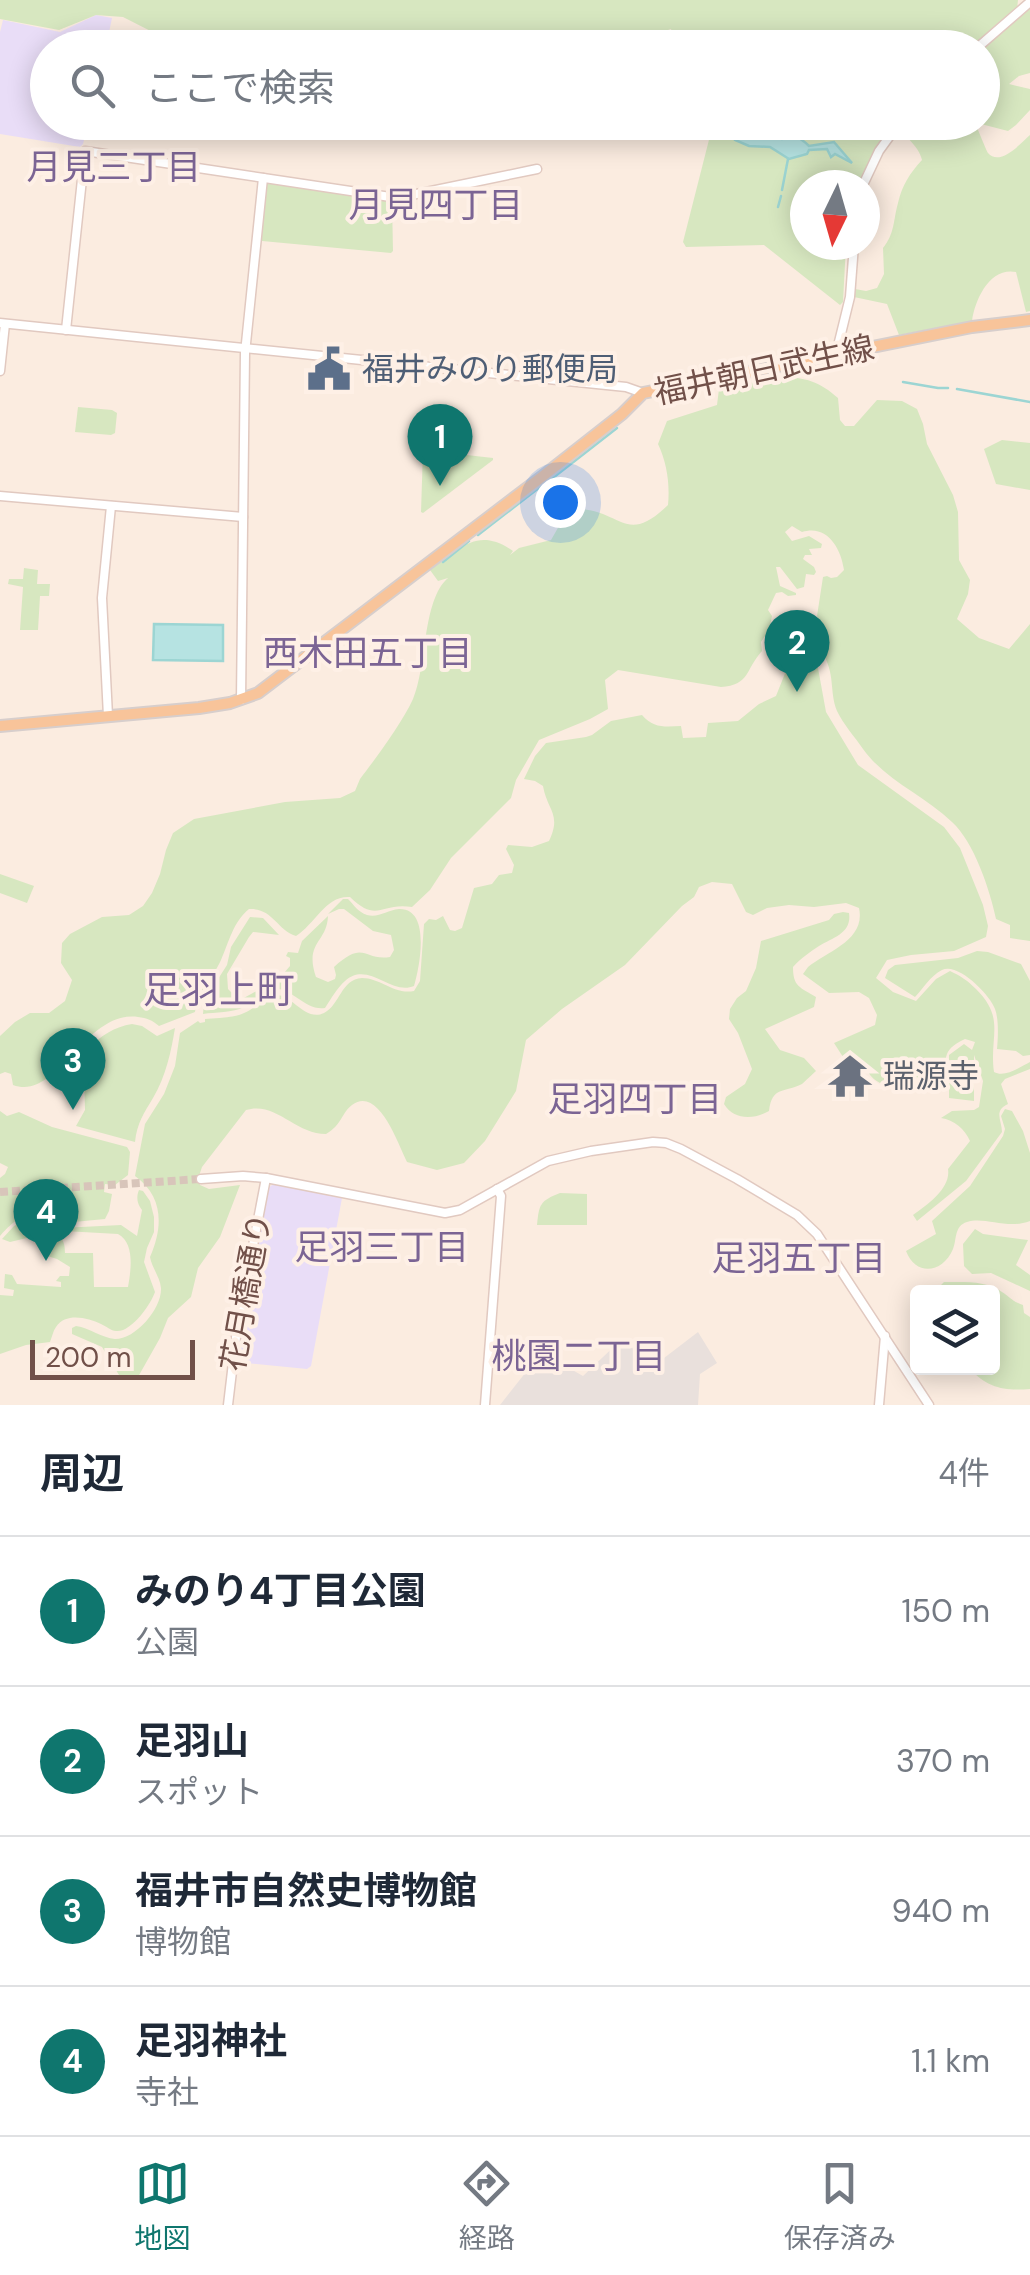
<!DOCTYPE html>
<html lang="ja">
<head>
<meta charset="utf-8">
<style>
  :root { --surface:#fff; --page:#f6f6f7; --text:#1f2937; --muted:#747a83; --line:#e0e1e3; --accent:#0f766e }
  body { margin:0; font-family:"DM Sans","Noto Sans JP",sans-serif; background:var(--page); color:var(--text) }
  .controls { position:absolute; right:30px; bottom:30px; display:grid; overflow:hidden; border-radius:10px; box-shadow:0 5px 25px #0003 }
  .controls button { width:90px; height:90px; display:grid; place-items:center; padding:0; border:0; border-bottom:2px solid var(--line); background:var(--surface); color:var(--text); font:50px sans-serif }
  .compass { position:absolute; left:790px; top:170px; width:90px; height:90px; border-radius:50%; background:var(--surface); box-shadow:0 5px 25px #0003; rotate:185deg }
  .scale { position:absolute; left:30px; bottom:25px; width:165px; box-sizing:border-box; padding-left:10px; border:5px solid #715049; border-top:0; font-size:28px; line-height:35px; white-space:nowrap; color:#715049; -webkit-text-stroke:8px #fef0e6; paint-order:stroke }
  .you { position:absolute; left:560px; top:502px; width:35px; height:35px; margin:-25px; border:8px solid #fff; border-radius:50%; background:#1a73e8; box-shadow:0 0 0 15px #1a73e833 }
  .badge { display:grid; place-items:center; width:65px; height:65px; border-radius:50%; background:var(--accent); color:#fff; font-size:32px; font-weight:700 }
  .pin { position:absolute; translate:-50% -82px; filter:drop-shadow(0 2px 5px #0008) }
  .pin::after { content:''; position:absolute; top:52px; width:35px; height:30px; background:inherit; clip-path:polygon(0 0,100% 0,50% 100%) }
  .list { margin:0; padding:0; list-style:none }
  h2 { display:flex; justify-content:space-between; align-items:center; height:130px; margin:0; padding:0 40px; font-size:42px }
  h2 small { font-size:32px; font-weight:400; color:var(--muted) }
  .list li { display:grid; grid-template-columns:65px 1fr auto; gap:30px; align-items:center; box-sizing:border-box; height:150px; padding:0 40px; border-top:2px solid var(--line) }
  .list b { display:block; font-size:38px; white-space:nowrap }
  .list p { margin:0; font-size:32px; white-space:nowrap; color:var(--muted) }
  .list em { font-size:32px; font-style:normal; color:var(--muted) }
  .icon { flex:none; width:55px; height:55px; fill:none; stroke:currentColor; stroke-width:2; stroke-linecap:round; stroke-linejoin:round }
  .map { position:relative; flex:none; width:1030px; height:1405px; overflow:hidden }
  .search { position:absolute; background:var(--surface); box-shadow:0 5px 25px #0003; left:30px; right:30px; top:30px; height:110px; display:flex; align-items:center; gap:25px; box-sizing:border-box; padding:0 35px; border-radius:55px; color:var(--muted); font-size:38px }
  .sheet { height:730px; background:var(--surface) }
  nav { display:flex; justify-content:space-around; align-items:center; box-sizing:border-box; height:140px; border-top:2px solid var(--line); background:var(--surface); font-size:28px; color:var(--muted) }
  nav a { display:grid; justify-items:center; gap:5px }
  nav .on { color:var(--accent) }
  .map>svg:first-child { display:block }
  .industrial { fill:#e9e0dc }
  .education { fill:#e9ddf7 }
  .green { fill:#d7e7c0 }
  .water { fill:#b6e3e2; stroke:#9cd5d3; stroke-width:2.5 }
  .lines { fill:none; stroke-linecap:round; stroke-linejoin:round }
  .stream { stroke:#9cd5d3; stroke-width:2.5 }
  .tertiary-tunnel { stroke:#d8c5ba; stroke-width:8; stroke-dasharray:8 4; stroke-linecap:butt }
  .tertiary-casing { stroke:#e1c9c0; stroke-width:11 }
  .primary-casing { stroke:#d7cecc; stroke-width:14 }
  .tertiary { stroke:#fff; stroke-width:8 }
  .primary { stroke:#f8c49a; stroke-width:10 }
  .labels { text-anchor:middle; stroke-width:8; stroke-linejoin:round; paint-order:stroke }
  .service-label { font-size:32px; fill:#4e5e75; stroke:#fef0e6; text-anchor:start }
  .street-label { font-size:32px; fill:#715049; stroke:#fef0e6 }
  .worship-label { font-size:32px; fill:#5b616d; stroke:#fef0e6; text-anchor:start }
  .neighbourhood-label { font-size:35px; fill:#7b6494; stroke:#fef0e6 }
  .quarter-label { font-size:38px; fill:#7b6494; stroke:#fef0e6 }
</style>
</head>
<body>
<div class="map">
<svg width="1030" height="1405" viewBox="0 0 1030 1405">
  <rect width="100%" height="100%" fill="#fbece0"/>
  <!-- industrial -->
  <path class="industrial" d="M698 1332 717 1363 700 1374 698 1405H500L526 1372 544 1354 583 1376 623 1338 651 1368Z"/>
  <!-- education -->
  <g class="education">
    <path d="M96 15 112 18 106 47 48 48V122L88 123 83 144 80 147 0 134V32L3 20 60 32Z"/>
    <path d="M274 1184 342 1198 311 1366 307 1369 236 1362 235 1359 269 1187Z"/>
  </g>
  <!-- green -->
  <g class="green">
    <path d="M0 0H1018L1017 9 1022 15 1030 7V73L1019 76 1009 84 1030 89V110L1016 125 1008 131 977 123 982 122 983 99 998 89 989 91 983 96 982 48 676 47 671 29 614 48 182 47 123 17 96 15 59 30 0 19Z"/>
    <path d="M735 122H886L892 128 876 150 860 185H805V245H846L843 302 840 305 764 245 686 247 683 242 713 124 734 128Z"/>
    <path d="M895 123H975C977 127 987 152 988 153 1000 167 1021 143 1030 135V311L1026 312 1016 272C990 267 975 299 972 321L899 335 887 304 854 297 855 289 866 291 877 288 884 274 883 248C895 233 893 221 898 203 902 185 910 173 922 160 919 145 903 136 895 123Z"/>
    <path d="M268 182 392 201 393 251 391 253 262 241 260 238 266 183Z"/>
    <path d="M781 377C805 377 820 382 838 398L840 420 845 426H854L877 400 902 401 917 409 923 424 927 444 953 495 958 512 959 560 970 580 968 594 957 619 979 638 1009 649 1030 624V941L1010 938V925L996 919C990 890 974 842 952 822 924 795 886 781 863 749 855 737 843 724 837 711 829 691 836 675 822 652L825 633 817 616 823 577 827 576 831 578 837 577 844 570C841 548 827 524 802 532L792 526 785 532 792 541 809 536 822 544 821 548 809 549 812 555H805L803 559 814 567 816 572 814 575 806 574 804 587 797 589 780 567H776L780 586 796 593V595L788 596 782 592 776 593 768 610 772 616 769 630 761 642 762 651C745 670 750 685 721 687L618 670 605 680 608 709 590 719 539 740 516 780 511 798 451 858 430 890 412 907C380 902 378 924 350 897 326 895 315 924 296 936 276 929 273 908 249 909 233 922 229 942 221 960 213 978 198 992 195 1012L159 1026C152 1020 147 1018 138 1017 84 1010 58 1102 13 1085L11 1074 5 1072 0 1074V1036L15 1022 30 1013H49L65 1001 72 980 61 963 62 943 70 934 102 917 129 915 143 906 152 893 160 874 166 850 173 833 194 819 285 802 340 798 355 791 360 779C376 758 402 723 413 699 427 668 422 600 448 578L438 581 430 570C460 549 477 526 513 551L510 555 519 548 551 540 559 526 577 509C621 509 625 547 668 505 670 484 667 463 658 444L667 421 717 405 719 389Z"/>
    <path d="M78 407 112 410 117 413 115 433 111 435 75 432Z"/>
    <path d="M1002 440 1030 443V490L996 484 984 449Z"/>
    <path d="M423 450 493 458V460L423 513 421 512Z"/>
    <path d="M24 568 38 570 37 584H50L49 596H40L38 630H20L23 587 8 584 9 579H23Z"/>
    <path d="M797 658C805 659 813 661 818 668L826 712 858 765 944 827 960 848 983 905 988 926 986 937 954 951 911 955 887 960 876 978 893 992 916 1001 936 979 950 971C961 976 968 981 976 989 1006 1019 989 1036 994 1072 1005 1078 1020 1067 1030 1062V1069L1005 1079 1001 1084 1008 1104C993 1111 1002 1120 1002 1132L966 1181 917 1221 913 1215C928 1204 951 1188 948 1169L970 1141C965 1129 954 1120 941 1118L952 1111 974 1110 979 1107 983 1081 974 1055V1101L949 1098V1055L964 1044 972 1050 975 1042 965 1039C938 1052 950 1058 941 1083L935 1085 916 1077 903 1076 880 1083C861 1073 874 1062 843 1057L834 1043 875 1025 877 1015 869 998 859 992 829 993 803 974 808 967C828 951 866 940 859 908L846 903 814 907 789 905 767 908 753 915 746 912 732 884 712 882 699 887 694 897 682 906 625 965 562 1009 526 1040 516 1091 485 1141 464 1163 437 1170 407 1162C399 1147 379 1085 352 1105 342 1112 342 1125 326 1134 295 1134 276 1101 246 1110L202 1167 198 1179 200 1185 209 1189 240 1185 220 1237 198 1268 191 1297 168 1318 160 1338 138 1377 131 1380 119 1375 102 1347 72 1334V1328L76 1326C90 1328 102 1338 115 1339 136 1339 162 1308 161 1288 160 1277 152 1268 150 1257 163 1227 164 1197 135 1176L145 1124 164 1094 175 1066 180 1033 198 1021 200 1023 205 1022V1019C219 1018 238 1018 250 1010 258 1005 265 994 276 995 293 995 305 1022 324 1013 340 1005 341 979 362 978 381 978 394 995 414 991L420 981 424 924 429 919 436 920 443 916 450 930 455 931 462 928 474 888 492 884 499 875 512 873 514 865 506 849 508 845 532 847 549 841C562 814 547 810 543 786L535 781 524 779 535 756 546 743 586 737 592 735 611 721 642 715C653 728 664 727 681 726L683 738 706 737 708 723 738 721 759 704 776 696 790 661Z"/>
    <path d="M0 874 34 886 27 903 0 893Z"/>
    <path d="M343 899H348C354 905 358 912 367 915 379 918 387 910 399 909 431 908 420 966 414 986 391 996 368 960 345 981 337 988 331 999 325 1008 304 1011 292 986 272 989 260 991 254 1003 244 1007 233 1013 215 1012 203 1014L204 1001 227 965 231 947 250 917 263 918 279 935 253 932 249 937 227 974 228 989 236 997 242 999 264 987 265 976 268 972 284 973 290 966V958L286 956 288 952 298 953 302 941 328 916C327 943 304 942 316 977L328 982 335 979 336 975 334 967C365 939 363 961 390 957L394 950 391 935 373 931 344 909H339L328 914Z"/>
    <path d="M843 912 849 913C852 933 834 937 819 946 810 952 801 958 793 967 793 987 800 987 816 997L814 1007 765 1029 780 1050 804 1058 816 1071C814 1073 804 1082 802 1084 784 1093 772 1086 769 1111 753 1120 734 1120 724 1104L726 1097 745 1084 752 1069 738 1033 729 1019 730 1009 737 998 746 991 756 968 761 941 829 920 834 914Z"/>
    <path d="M977 951 988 952 1021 964 1030 981V1055L1023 1056 1016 1051 997 1049C998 1037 999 1020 995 1009 990 995 958 962 942 970 930 976 923 989 915 997L885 978 888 970 895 965 958 958Z"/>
    <path d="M132 1024 142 1026 157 1036 175 1028C171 1052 166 1076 153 1098 144 1113 137 1123 135 1142L76 1126 85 1110 84 1076 76 1071C69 1078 63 1090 52 1086L50 1081C78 1063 97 1029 132 1024Z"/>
    <path d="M1005 1109 1012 1111 1023 1131 1030 1153V1221C1007 1230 985 1216 967 1222 954 1226 957 1239 953 1249 943 1273 916 1277 906 1251L936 1234 932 1221 970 1186 1003 1136 1005 1129 1001 1116Z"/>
    <path d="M0 1111 7 1116 19 1112 52 1127 127 1147 130 1152 128 1175 115 1185 105 1184 104 1192 112 1194 109 1211 105 1219 63 1223 57 1222 42 1214C38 1216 33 1215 29 1216 18 1216 7 1228 0 1236V1178L5 1174 8 1167 0 1163Z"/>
    <path d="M139 1190 143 1191 150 1201 154 1217V1232L147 1248 144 1262 155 1292C151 1304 131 1333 116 1331 111 1331 106 1326 101 1324 88 1318 66 1312 56 1327 53 1331 52 1337 50 1342L26 1345 0 1354V1295L13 1296 14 1290 4 1288 5 1274 12 1275 17 1284 61 1287V1282L56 1281 60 1276H69L70 1267 57 1259 44 1255 45 1237 41 1230 43 1228H47L49 1234C62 1235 65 1241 65 1253H93L94 1287H128C131 1270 135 1243 118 1234L64 1231 61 1228 121 1225 137 1236 142 1210C137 1204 136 1197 139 1190Z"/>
    <path d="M560 1193 587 1194V1225H537C539 1204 540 1201 560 1193Z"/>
    <path d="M28 1219 34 1222 31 1237 10 1242 2 1239 14 1226Z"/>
    <path d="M975 1229 983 1234 1028 1240 1016 1265 1030 1275V1291L991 1273 972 1274 964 1266 963 1244Z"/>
    <path d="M944 1282C963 1282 986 1280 1002 1292 1010 1297 1013 1302 1023 1305L1024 1313 1030 1317V1389C1003 1391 988 1388 969 1368H992V1292H934Z"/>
  </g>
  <!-- water -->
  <g class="water">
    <path d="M755 126C766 128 771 137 782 139 792 132 801 138 809 146L834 142 852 163 835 154 831 157 827 149 809 150 807 154 789 159 770 147 749 146 735 140V134H741L748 128Z"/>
    <path d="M154 624 223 625V661L153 660Z"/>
  </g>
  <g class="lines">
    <!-- stream -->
    <g class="stream">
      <path d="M782 190 788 159"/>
      <path d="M778 207 781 196"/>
      <path d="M903 382 938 388H948"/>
      <path d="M957 389 1030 402"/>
      <path d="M549 481 617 428"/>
      <path d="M478 535 544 484"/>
      <path d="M443 562 469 541"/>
    </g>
    <!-- tertiary-tunnel -->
    <path class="tertiary-tunnel" d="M0 1192 201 1179"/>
    <!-- tertiary casing -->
    <g class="tertiary-casing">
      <g id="tertiary">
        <path d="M977 48 1030 2"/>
        <path d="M863 185 879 151 900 122"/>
        <path d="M0 323 626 387 643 393"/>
        <path d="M66 330 85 151 397 198 537 169"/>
        <path d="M836 354 850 297 854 245"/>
        <path d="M0 371 5 324"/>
        <path d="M0 496 243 517"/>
        <path d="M241 700 245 353 263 178"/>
        <path d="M108 716 102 598 111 506"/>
        <path d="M201 1179 243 1176 266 1178 445 1213 460 1210 548 1161 591 1151 653 1142 666 1143 681 1149 737 1179 797 1215 817 1234 929 1405"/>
        <path d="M228 1405 237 1329 266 1178"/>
        <path d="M485 1405 501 1196 497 1189"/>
        <path d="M879 1405 885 1336"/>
      </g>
    </g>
    <!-- primary casing -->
    <g class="primary-casing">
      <path id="primary" d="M0 726 199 708 230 703 258 693 543 476 622 414 643 393 972 327 1030 320"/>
    </g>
    <!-- tertiary -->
    <use href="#tertiary" class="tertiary"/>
    <!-- primary -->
    <use href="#primary" class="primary"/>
  </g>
  <!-- icons -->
  <defs>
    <g id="civic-bare" transform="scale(3.45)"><path d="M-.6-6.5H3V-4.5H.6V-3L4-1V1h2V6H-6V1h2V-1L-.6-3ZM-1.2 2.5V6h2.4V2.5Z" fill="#5c6f8a" stroke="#fef0e6" stroke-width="2.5" paint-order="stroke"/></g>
    <g id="temple-bare" transform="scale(3.45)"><path d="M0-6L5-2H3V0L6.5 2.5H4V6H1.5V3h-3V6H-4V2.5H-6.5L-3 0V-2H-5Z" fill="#6b7280" stroke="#fef0e6" stroke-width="2.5" paint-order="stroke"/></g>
  </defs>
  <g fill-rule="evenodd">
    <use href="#civic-bare" x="329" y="369"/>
    <use href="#temple-bare" x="850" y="1076"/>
  </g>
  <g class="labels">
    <!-- service labels -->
    <g class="service-label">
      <text x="362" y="380">福井みのり郵便局</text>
    </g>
    <!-- street labels -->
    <g class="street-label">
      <text transform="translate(764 370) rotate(-12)" y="11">福井朝日武生線</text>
      <text transform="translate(246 1292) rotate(-80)" y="11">花月橋通り</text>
    </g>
    <!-- worship labels -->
    <g class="worship-label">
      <text x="883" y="1087">瑞源寺</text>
    </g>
    <!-- neighbourhood labels -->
    <g class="neighbourhood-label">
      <text x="114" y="179">月見三丁目</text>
      <text x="436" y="217">月見四丁目</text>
      <text x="368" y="665">西木田五丁目</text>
      <text x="635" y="1111">足羽四丁目</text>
      <text x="382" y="1259">足羽三丁目</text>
      <text x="799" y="1270">足羽五丁目</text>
      <text x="579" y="1368">桃園二丁目</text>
    </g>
    <!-- quarter labels -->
    <g class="quarter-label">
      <text x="219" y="1003">足羽上町</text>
    </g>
  </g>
</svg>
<div class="controls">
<button><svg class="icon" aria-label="layers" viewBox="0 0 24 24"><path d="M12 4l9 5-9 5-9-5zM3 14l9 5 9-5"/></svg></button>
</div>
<svg class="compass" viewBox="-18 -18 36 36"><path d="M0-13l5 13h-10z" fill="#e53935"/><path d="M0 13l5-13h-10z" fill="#747a83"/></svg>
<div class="scale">200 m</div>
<div class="you"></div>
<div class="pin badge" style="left:440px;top:486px">1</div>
<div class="pin badge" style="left:797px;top:692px">2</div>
<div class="pin badge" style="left:73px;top:1110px">3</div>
<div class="pin badge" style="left:46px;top:1261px">4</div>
<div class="search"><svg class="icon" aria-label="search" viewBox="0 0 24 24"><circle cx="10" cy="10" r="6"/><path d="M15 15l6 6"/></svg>ここで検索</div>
</div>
<section class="sheet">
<h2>周辺<small>4件</small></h2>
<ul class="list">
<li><span class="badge">1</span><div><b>みのり4丁目公園</b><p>公園</p></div><em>150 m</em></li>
<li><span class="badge">2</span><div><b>足羽山</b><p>スポット</p></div><em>370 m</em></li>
<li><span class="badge">3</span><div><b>福井市自然史博物館</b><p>博物館</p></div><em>940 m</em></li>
<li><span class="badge">4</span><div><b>足羽神社</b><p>寺社</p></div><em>1.1 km</em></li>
</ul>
</section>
<nav>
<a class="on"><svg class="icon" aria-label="map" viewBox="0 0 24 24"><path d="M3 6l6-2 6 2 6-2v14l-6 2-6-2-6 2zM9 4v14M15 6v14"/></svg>地図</a>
<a><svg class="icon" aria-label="directions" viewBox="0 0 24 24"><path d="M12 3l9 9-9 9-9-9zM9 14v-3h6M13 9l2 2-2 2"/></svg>経路</a>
<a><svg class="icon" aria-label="saved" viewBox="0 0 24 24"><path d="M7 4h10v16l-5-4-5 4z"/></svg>保存済み</a>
</nav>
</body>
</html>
